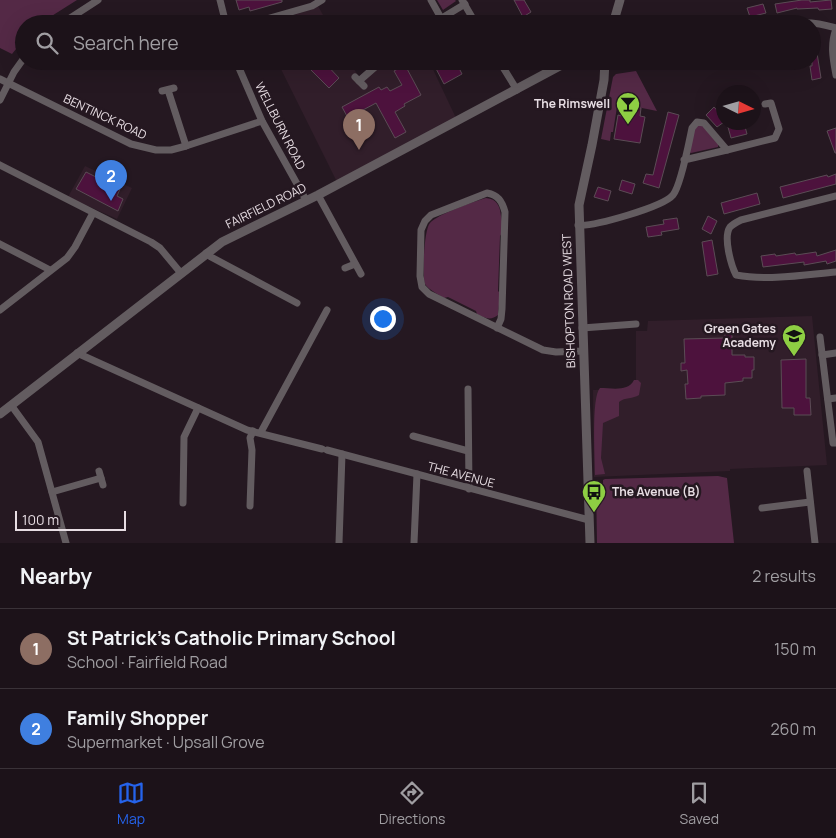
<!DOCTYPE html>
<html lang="en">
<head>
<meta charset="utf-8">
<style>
  :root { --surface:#1c1219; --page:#251b22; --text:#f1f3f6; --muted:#a09ea2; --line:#3a3238; --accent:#2563eb }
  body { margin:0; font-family:Manrope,sans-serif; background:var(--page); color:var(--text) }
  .compass { position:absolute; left:716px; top:85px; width:45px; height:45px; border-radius:50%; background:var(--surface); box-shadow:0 5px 20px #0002; rotate:95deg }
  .scale { position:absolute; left:15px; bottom:12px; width:111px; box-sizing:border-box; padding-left:5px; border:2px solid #e7dde3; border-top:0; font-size:14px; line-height:18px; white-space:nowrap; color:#e7dde3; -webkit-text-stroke:4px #251821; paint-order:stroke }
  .you { position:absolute; left:382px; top:318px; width:18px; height:18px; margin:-12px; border:4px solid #fff; border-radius:50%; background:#1a73e8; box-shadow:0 0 0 8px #1a73e833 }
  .badge { display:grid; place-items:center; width:32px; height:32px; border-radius:50%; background:var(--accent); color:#fff; font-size:16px; font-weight:700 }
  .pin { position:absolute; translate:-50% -41px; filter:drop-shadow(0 1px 2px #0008) }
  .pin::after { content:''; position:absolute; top:26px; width:18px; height:15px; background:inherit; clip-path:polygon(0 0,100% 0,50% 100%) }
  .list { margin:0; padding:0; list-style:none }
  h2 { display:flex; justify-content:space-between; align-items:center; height:65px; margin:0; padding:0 20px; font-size:21px }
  h2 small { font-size:16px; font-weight:400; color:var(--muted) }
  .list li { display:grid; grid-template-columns:32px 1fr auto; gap:15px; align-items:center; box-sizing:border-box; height:80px; padding:0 20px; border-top:1px solid var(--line) }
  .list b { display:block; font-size:19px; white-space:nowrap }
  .list p { margin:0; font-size:16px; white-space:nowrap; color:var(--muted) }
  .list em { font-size:16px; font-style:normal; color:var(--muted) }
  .icon { flex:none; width:28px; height:28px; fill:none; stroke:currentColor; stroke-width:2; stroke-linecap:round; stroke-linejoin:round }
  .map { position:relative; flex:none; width:836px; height:543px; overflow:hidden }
  .search { position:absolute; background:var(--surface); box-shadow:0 5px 20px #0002; left:15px; right:15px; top:15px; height:55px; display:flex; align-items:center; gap:12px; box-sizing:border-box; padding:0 18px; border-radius:28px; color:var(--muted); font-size:19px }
  .sheet { height:225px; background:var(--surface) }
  nav { display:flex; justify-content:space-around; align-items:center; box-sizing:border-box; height:70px; border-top:1px solid var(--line); background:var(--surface); font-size:14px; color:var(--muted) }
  nav a { display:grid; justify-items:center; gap:2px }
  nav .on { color:var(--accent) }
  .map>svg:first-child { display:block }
  .built { fill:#311e2a }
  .green { fill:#542946 }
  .building { fill:#4d123d; stroke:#5b4c55 }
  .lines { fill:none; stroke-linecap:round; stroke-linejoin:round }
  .minor { stroke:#635c60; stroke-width:7 }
  .tertiary { stroke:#635c60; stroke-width:9 }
  .labels { text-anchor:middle; stroke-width:5; stroke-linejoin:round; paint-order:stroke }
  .poi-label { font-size:12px; font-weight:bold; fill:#e7dde3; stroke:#251821; text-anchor:end }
  .street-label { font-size:12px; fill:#e7dde3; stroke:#251821 }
</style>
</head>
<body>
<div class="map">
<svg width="836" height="543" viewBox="0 0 836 543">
  <rect width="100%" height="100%" fill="#251821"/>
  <!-- built -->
  <g class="built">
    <path d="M318 6 328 24H269L314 8Z"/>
    <path d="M277 61H349L359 77 382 61H429L456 118 337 182Z"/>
    <path d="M85 166 132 188 117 219 68 197Z"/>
    <path d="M812 316 827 465 730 469V471L594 477 593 390 636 389V331H647L648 321Z"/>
  </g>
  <!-- green -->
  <g class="green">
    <path d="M0 0H77L39 24H24V39L12 54 0 48Z"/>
    <path d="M437 0H455L456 1 443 10Z"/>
    <path d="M636 71 657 111 622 104 617 107 613 132H611L610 141 601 139 613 77 616 74Z"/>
    <path d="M698 125H702L718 144V147L691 153 689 152 695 128Z"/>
    <path d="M486 198C497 199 500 206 501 216 502 223 505 230 500 236L498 291 500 293 498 315C491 321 484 318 477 314L476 311 448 297 444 298C438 294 429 290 425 284 422 276 424 229 430 223 438 214 473 202 486 198Z"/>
    <path d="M634 380H638L641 383 639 395C633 399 625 397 619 402V416L603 423 601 458 605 474 595 475C595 459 591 397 600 388 612 388 628 392 634 380Z"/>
    <path d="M718 476 727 478 734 543H597L596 484 598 481 603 487V480L605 479Z"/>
  </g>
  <!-- building -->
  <g class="building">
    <path d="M236 0H282V2L250 11 249 7 239 10Z"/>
    <path d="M514 0H524L531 12 523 17Z"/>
    <path d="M802 0H810V2L831 0 832 9 819 10 818 8 797 9V8L777 13 775 4Z"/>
    <path d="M763 4 766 13 750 17 747 8Z"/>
    <path d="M812 47H816L821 78 812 80 810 66H812Z"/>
    <path d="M319 61H323L339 78 329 88 311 70Z"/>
    <path d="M432 61H452L454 66 457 64 462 74 444 84Z"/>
    <path d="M405 65 421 95 404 104 405 106 395 112 406 132 395 138 376 103 348 118 342 107 379 87 381 90 387 87 390 91 402 85 394 71Z"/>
    <path d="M628 106 641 108 640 116 645 117 640 143 614 139 618 115 622 116 623 108 628 109Z"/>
    <path d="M714 107 724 118V122L717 127 706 115Z"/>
    <path d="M668 112 679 115 659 188 643 183 646 174 653 175Z"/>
    <path d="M744 123 747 134 731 138 728 127Z"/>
    <path d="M836 128V153H835L827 131Z"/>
    <path d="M86 172 120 189 117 196 123 199 118 211 76 189Z"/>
    <path d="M836 174V184L783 198 780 187 827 175 828 177Z"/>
    <path d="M622 180 635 184 632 194 619 190Z"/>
    <path d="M598 187 611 191 608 201 594 197Z"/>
    <path d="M757 193 760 204 724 214 721 203Z"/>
    <path d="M708 216 717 221 711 234 702 229Z"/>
    <path d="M677 218 679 229 661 232 662 235 648 237 646 227 664 224 663 220Z"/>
    <path d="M712 240 718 274 707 276 702 242Z"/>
    <path d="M836 250V261L827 264 826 261 804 265V262L763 267 761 256 775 254 776 256 795 253 796 255 816 252 817 256Z"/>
    <path d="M732 325V355H745V357H754V370H752V378H743V381L725 383V395L701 396V398L686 399 685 384H688L687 370 681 371V363H685L684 339 725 338V326Z"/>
    <path d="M806 359V398H810L811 415H794V408H782L781 360Z"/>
  </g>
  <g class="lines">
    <!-- minor -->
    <g class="minor">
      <path d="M220 0 226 24"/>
      <path d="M431 0 441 18"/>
      <path d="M462 0 476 24"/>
      <path d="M61 24 98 0"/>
      <path d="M249 24 312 6 322 0"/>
      <path d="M432 24 465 4"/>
      <path d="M790 24C806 21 820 23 836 28"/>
      <path d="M836 29C830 45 833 59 836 75"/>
      <path d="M236 61 262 121 306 200"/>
      <path d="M499 61 517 90"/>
      <path d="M355 77 364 86"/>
      <path d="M0 79 131 144 156 150H171L186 146 262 121"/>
      <path d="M359 81 382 61"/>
      <path d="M168 90 186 146"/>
      <path d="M162 91 174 88"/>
      <path d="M0 100 14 72 24 58"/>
      <path d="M684 160 727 150"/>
      <path d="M0 165 151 242 160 248 180 272"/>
      <path d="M318 195 361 274"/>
      <path d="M836 196 741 220C737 222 733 224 730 227 723 237 731 265 736 275 768 281 804 275 836 272"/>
      <path d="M578 225C593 227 663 207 673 195 681 185 689 142 692 128L697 122 704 123 727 150 775 138 779 129 771 103 765 104"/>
      <path d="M0 244 50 270"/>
      <path d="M206 253 211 257 297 303"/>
      <path d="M345 268 355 264"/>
      <path d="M0 310 67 258 75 247 93 213"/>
      <path d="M497 328 501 319 502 309 505 212C502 201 498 195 487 193L431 215 425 221 421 230 420 276 422 287 429 294 543 350 556 352 584 351"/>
      <path d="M582 328 636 324"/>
      <path d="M820 337 833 443H836"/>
      <path d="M77 353 247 430 322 449"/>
      <path d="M822 355 836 353"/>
      <path d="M468 389 469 489"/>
      <path d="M828 399 836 398"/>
      <path d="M11 405 38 442 66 543"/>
      <path d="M261 432 327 310"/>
      <path d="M413 436 468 451"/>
      <path d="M327 450 589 520"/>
      <path d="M99 471 103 485"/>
      <path d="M807 471 815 543"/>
      <path d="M52 492 101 478"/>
      <path d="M183 503 184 437 198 408"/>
      <path d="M250 506 252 450 250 438 253 431"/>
      <path d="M762 508 810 502"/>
      <path d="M339 543 342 454"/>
      <path d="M414 543 417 474"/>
    </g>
    <!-- tertiary -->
    <g class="tertiary">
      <path d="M613 24 620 0"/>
      <path d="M0 414 222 242 318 195 569 61"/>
      <path d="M590 543 579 205 592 145 604 80 605 61"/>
    </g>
  </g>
  <!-- icons -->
  <defs>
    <g id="bar-pin" transform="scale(1.25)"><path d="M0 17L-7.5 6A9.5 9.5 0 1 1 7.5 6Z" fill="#8ece43" stroke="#251821"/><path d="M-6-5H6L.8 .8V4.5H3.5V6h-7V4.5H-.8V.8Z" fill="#111"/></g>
    <g id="school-pin" transform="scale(1.25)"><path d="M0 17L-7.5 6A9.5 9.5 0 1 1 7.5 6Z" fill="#8ece43" stroke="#251821"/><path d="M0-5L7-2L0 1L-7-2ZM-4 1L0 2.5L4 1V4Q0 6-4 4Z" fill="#111"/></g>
    <g id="bus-pin" transform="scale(1.25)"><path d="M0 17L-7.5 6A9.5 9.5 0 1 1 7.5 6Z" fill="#8ece43" stroke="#251821"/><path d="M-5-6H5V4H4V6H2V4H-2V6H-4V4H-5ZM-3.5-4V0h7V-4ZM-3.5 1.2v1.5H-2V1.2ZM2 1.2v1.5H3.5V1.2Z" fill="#111"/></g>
  </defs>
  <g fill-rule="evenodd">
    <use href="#bar-pin" x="628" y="104"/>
    <use href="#school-pin" x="794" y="336"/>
    <use href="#bus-pin" x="594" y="492"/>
  </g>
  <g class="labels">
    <!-- poi labels -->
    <g class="poi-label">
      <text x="610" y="108">The Rimswell</text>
      <text x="776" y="333">Green Gates<tspan x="776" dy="14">Academy</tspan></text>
      <text x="612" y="496" text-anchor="start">The Avenue (B)</text>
    </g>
    <!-- street labels -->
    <g class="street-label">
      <text transform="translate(105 117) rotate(25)" y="4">BENTINCK ROAD</text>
      <text transform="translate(280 126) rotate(63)" y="4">WELLBURN ROAD</text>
      <text transform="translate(266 206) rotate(-26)" y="4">FAIRFIELD ROAD</text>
      <text transform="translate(569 301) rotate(-92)" y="4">BISHOPTON ROAD WEST</text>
      <text transform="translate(461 475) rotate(15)" y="4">THE AVENUE</text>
    </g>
  </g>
</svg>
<svg class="compass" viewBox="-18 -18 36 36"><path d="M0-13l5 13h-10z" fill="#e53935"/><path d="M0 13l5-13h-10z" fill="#a09ea2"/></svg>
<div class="scale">100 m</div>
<div class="you"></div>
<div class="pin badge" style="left:359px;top:150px;background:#8d6e63">1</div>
<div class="pin badge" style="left:111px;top:201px;background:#3f7fe0">2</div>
<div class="search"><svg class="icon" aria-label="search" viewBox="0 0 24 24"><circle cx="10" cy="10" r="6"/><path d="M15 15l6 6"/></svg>Search here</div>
</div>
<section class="sheet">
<h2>Nearby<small>2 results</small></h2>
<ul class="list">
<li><span class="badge" style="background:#8d6e63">1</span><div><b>St Patrick's Catholic Primary School</b><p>School · Fairfield Road</p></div><em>150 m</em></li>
<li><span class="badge" style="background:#3f7fe0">2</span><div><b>Family Shopper</b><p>Supermarket · Upsall Grove</p></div><em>260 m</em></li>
</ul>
</section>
<nav>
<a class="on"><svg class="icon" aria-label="map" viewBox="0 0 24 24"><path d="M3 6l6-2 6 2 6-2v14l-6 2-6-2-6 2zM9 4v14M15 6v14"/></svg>Map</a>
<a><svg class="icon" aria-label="directions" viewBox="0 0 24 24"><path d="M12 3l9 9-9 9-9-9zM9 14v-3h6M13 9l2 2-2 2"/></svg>Directions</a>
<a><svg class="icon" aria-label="saved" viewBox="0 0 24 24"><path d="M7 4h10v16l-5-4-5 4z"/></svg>Saved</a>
</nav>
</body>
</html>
